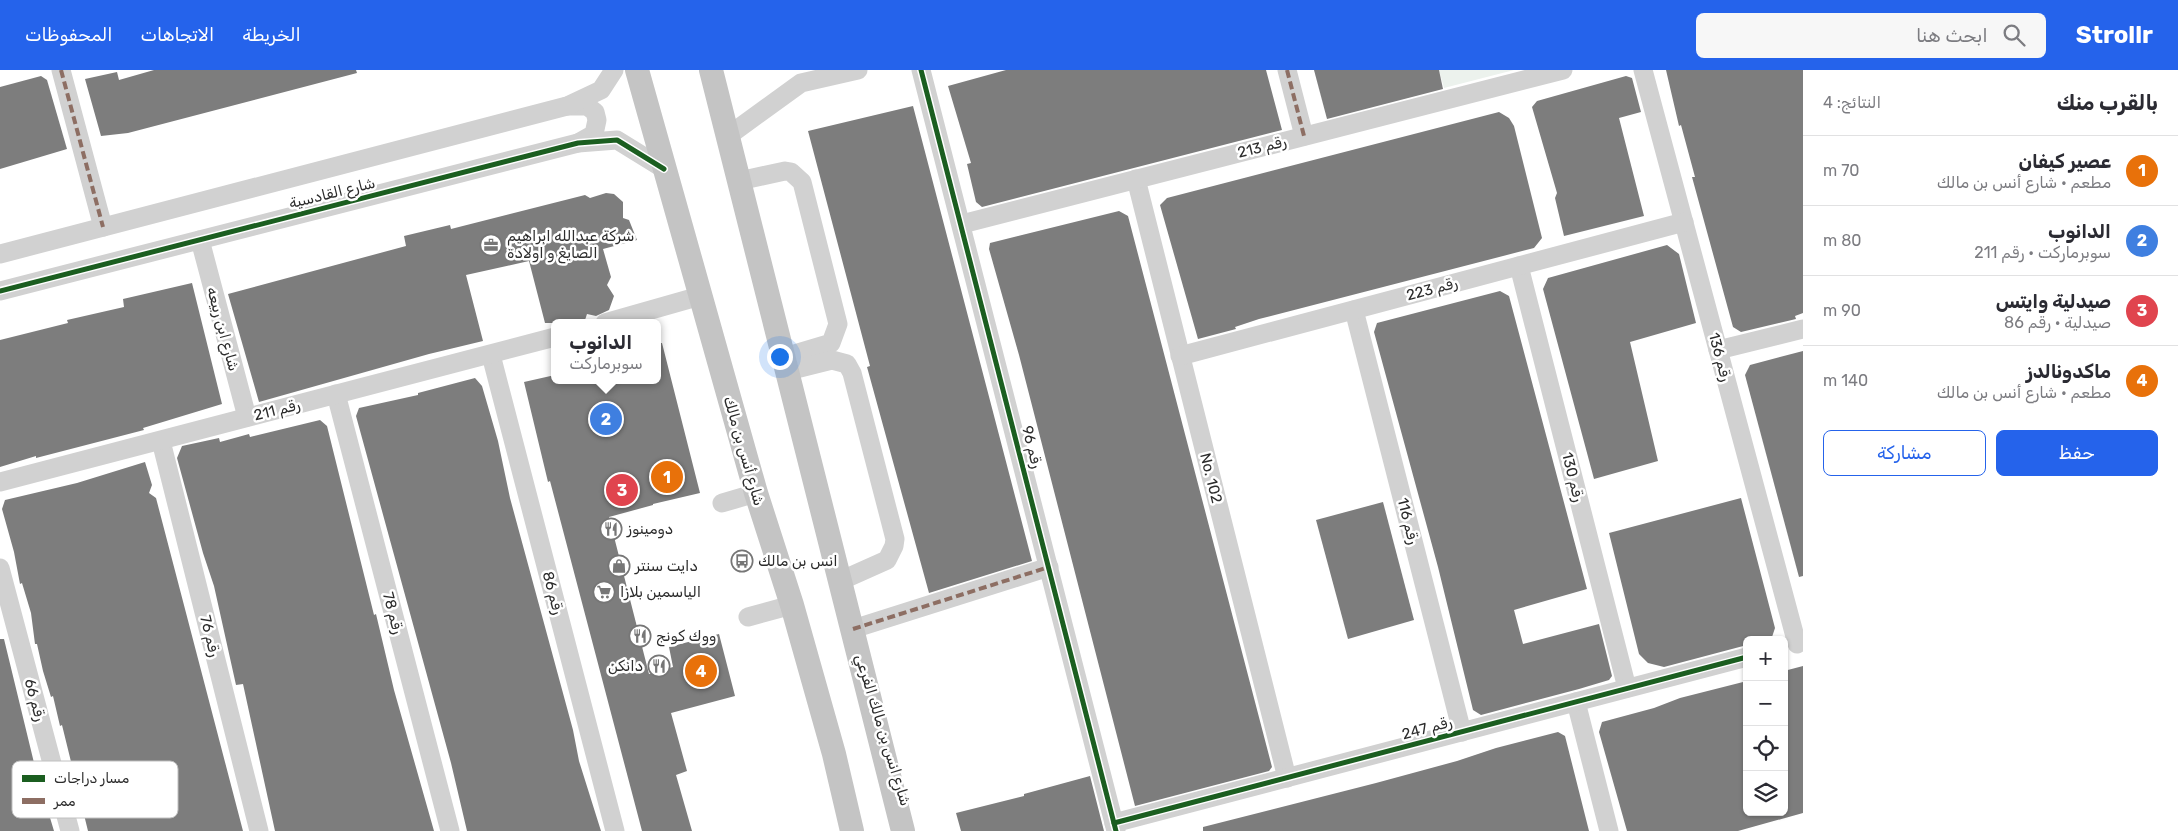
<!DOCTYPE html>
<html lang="ar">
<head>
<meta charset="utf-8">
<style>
  :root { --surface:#fff; --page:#f7f7f7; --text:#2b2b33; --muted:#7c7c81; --line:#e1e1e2; --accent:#2563eb }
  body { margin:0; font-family:Rubik,"Noto Sans Arabic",sans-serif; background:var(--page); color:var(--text); direction:rtl }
  .controls { position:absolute; right:15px; bottom:15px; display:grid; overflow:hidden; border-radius:8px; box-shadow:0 1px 4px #0004 }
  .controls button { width:45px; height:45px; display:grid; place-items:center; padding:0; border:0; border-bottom:1px solid var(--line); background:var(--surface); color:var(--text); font:25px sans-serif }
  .you { position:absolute; left:779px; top:286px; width:18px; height:18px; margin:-12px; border:4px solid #fff; border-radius:50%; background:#1a73e8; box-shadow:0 0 0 8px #1a73e833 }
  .badge { display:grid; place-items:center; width:32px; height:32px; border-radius:50%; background:var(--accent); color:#fff; font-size:16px; font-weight:700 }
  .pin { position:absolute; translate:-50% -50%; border:2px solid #fff; box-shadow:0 1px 5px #0006 }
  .popup { position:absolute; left:551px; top:249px; width:110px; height:65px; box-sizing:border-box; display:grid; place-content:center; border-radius:8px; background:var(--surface); filter:drop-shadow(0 1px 4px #0005); font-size:16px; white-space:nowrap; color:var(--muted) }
  .popup b { font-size:19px; color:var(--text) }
  .popup::after { content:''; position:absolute; left:50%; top:100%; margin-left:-10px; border:10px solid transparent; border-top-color:var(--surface) }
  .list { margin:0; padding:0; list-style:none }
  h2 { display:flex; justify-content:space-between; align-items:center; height:65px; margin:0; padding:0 20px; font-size:21px }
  h2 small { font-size:16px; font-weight:400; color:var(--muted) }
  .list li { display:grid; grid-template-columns:32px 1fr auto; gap:15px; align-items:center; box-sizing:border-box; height:70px; padding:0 20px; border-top:1px solid var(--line) }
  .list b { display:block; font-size:19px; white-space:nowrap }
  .list p { margin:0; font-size:16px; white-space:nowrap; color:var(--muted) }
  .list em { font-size:16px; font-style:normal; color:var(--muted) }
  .actions { display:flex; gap:10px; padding:15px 20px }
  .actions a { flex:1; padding:11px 0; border:1px solid var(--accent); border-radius:8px; text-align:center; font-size:18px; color:var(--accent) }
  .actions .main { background:var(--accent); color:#fff }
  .icon { flex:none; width:28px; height:28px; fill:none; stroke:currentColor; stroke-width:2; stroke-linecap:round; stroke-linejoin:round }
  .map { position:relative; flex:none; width:1803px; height:761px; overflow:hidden; direction:ltr }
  header { display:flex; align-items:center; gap:30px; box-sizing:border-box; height:70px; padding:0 25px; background:var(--accent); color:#fff }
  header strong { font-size:24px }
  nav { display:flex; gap:28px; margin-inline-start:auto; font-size:18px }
  .search { width:350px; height:45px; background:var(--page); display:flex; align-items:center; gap:12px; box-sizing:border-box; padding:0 18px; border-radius:8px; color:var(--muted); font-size:19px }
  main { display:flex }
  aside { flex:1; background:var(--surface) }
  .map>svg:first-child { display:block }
  .green { fill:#ecf2ed }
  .building { fill:#7d7d7d }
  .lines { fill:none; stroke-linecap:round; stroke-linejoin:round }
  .minor { stroke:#d1d1d1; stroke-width:19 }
  .major { stroke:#c4c4c4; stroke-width:24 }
  .quiet { stroke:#8d6e63; stroke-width:4; stroke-dasharray:8 4; stroke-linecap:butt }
  .cycleway-casing { stroke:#fff; stroke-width:8 }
  .cycleway { stroke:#1b5e20; stroke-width:5 }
  .labels { text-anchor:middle; stroke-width:5; stroke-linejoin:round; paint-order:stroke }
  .street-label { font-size:15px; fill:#2c2c2c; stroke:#fff }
  .poi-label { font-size:15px; fill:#2c2c2c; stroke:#fff; text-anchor:start }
  .key { fill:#fff; stroke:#c0c0c0; stroke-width:1 }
  .key-label { font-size:14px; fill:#2c2c2c }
</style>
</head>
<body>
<header>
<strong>Strollr</strong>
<div class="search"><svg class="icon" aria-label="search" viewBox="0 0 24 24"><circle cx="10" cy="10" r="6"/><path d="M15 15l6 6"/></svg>ابحث هنا</div>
<nav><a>الخريطة</a><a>الاتجاهات</a><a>المحفوظات</a></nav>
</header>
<main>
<aside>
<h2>بالقرب منك<small>النتائج: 4</small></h2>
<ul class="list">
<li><span class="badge" style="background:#e8710a">1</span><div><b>عصير كيفان</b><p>مطعم · شارع أنس بن مالك</p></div><em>70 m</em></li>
<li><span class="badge" style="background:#3f7fe0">2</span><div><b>الدانوب</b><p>سوبرماركت · رقم 211</p></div><em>80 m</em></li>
<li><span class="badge" style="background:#e0444e">3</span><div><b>صيدلية وايتس</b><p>صيدلية · رقم 86</p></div><em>90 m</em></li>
<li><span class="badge" style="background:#e8710a">4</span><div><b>ماكدونالدز</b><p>مطعم · شارع أنس بن مالك</p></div><em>140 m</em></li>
</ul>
<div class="actions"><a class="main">حفظ</a><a>مشاركة</a></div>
</aside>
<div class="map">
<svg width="1803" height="761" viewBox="0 0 1803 761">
  <rect width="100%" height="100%" fill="#fff"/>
  <!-- green -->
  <path class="green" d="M1439 0H1514L1444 18Z"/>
  <!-- building -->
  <g class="building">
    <path d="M154 0H356L357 3 128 63 101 66 85 9 117 2 119 10Z"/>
    <path d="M1006 0H1266L1282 60 982 137 976 132 967 94 971 93 948 16Z"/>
    <path d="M1314 0H1439L1443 19 1327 49Z"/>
    <path d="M1666 0H1803V243L1795 246 1796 249 1741 262 1733 257 1692 107H1695L1681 55 1679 56Z"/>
    <path d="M41 6 47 10 67 79 0 99V17Z"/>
    <path d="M1626 6 1632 8 1641 42 1619 48 1644 146 1564 166 1555 128 1557 123 1532 37 1537 31Z"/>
    <path d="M913 36 1032 491 929 523 867 297 870 296 808 61Z"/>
    <path d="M1499 42 1509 48 1514 56 1542 168 1534 178 1259 249 1235 257 1236 259 1198 269 1160 135 1167 128Z"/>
    <path d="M606 123 614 124 623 132V148L629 150 637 170 603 179 611 207 607 215 614 226 609 240 596 246 587 244 584 253H545L529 191 466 205 483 271 429 284 259 332 228 224 406 176 404 166 450 155 451 159 585 125 590 128Z"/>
    <path d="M1119 141 1128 146 1272 697 1269 701 1135 736 1019 285 989 179 990 173Z"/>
    <path d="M1667 175 1679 184 1696 253 1630 272 1658 391 1594 409 1543 219 1548 208Z"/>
    <path d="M192 213 222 334 143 358 144 360 36 388V386L0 397V270L68 253 67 250 124 237 123 229Z"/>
    <path d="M1500 221 1509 226 1587 519 1514 540 1523 574 1599 554 1612 606 1609 610 1579 619 1481 645 1473 640 1438 497 1374 262 1377 253Z"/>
    <path d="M657 273H662L700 423 653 434V435L609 447 649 604 673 597 669 577 719 564 735 626 671 643 687 701 676 705 692 761H642L550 411 548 412 524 312 555 305V310H657Z"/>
    <path d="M1803 281V506L1799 507 1745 305 1750 295Z"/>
    <path d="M475 308 482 316 498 371 510 428 573 660 579 691 601 761H467L451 693 356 346 359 338 418 325V323Z"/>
    <path d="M320 350 327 356 374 545 376 544 394 620 434 761H275L243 614 236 615 214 516 203 483 177 388 182 376 219 368 220 372 249 364 250 367Z"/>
    <path d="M145 392 152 415 149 423 156 428 243 761H88L62 655 60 656 53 626 51 627 43 601 37 574H35L31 543 22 513 20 514 14 482 2 439 5 430 77 413Z"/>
    <path d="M1741 428 1775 558 1771 570H1747V575L1664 597 1648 593 1639 584 1609 463Z"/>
    <path d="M1383 432 1414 550 1348 569 1316 450Z"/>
    <path d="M0 569H4L36 701 54 761H0Z"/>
    <path d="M1803 596V743L1738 761H1627L1599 662 1602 652 1654 638 1680 628 1747 611V742H1784V601Z"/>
    <path d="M1558 662 1565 666 1589 761H1203V757L1376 713 1457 691 1496 678Z"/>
    <path d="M1090 706 1104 761H961L956 743 1024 726V724Z"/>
  </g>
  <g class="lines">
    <!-- minor -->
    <g class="minor">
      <path d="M61 0 103 157"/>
      <path d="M921 0 1116 761"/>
      <path d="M1287 0 1304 66"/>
      <path d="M1643 0 1797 574"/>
      <path d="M567 36H587L595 42 597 50 594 64 578 73"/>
      <path d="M728 66 801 13 858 0"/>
      <path d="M1136 109 1287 708"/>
      <path d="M739 111 785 101 791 102 802 112 838 254 831 273 784 287"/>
      <path d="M962 154 1563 0"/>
      <path d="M200 170 247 347"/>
      <path d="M0 184 567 36 601 20 614 0"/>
      <path d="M1519 196 1627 618"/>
      <path d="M0 221 578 73 617 70 664 99"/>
      <path d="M1354 240 1462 662"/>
      <path d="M605 253 700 226"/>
      <path d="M1718 280 1803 259"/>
      <path d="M491 285 615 761"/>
      <path d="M1180 286 1684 152"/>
      <path d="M788 301 832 290 847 294 852 303 895 469 894 476 887 490 840 511"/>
      <path d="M336 324 450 761"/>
      <path d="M161 371 259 761"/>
      <path d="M0 412 555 267"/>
      <path d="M722 433 756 423"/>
      <path d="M0 498 70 761"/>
      <path d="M748 547 792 535"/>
      <path d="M853 559 1049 497"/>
      <path d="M1576 632 1609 761"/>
      <path d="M1114 753 1747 587"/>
    </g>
    <!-- major -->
    <g class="major">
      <path d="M637 0 756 423 792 535 834 684 852 761"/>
      <path d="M711 0 903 761"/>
    </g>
    <!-- quiet -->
    <g class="quiet">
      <path d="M61 0 103 157"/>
      <path d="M1287 0 1304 66"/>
      <path d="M853 559 1049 497"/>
    </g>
    <!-- cycleway casing -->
    <g class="cycleway-casing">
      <g id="cycleway">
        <path d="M921 0 1116 761"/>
        <path d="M0 221 578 73 617 70 664 99"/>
        <path d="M1114 753 1747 587"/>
      </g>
    </g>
    <!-- cycleway -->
    <use href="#cycleway" class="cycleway"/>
  </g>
  <!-- icons -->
  <defs>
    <g id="office-ring" transform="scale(1.125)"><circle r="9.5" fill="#fff" stroke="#767676" stroke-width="1.5"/><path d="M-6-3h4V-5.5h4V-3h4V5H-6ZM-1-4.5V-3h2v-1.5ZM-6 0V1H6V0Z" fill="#767676"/></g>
    <g id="restaurant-ring" transform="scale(1.125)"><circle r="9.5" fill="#fff" stroke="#767676" stroke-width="1.5"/><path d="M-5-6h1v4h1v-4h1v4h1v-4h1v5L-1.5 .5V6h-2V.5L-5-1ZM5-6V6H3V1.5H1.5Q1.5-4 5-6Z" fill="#767676"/></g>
    <g id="bus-ring" transform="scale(1.125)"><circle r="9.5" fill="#fff" stroke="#767676" stroke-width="1.5"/><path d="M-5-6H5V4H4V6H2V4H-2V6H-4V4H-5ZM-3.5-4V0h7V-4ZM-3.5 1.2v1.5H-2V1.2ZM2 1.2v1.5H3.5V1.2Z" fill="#767676"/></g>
    <g id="shop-ring" transform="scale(1.125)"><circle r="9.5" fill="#fff" stroke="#767676" stroke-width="1.5"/><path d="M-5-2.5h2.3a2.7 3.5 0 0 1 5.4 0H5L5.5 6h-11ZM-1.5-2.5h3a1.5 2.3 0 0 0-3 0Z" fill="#767676"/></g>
    <g id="supermarket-ring" transform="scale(1.125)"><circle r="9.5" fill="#fff" stroke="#767676" stroke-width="1.5"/><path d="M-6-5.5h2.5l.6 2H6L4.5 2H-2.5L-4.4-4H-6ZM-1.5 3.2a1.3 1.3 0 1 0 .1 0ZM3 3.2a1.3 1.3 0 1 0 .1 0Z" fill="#767676"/></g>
  </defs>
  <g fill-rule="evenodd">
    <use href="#office-ring" x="491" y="175"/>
    <use href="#restaurant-ring" x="611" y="459"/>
    <use href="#bus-ring" x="742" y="491"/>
    <use href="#shop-ring" x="619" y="496"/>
    <use href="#supermarket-ring" x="604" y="522"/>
    <use href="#restaurant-ring" x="640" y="566"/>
    <use href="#restaurant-ring" x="659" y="596"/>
  </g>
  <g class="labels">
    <!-- street labels -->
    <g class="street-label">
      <text transform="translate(1262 77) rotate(-14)" y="5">رقم 213</text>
      <text transform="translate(332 123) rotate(-14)" y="5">شارع القادسية</text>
      <text transform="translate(1432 219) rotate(-15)" y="5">رقم 223</text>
      <text transform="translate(223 259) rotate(75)" y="5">شارع ابن ربيعه</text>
      <text transform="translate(1720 287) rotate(75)" y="5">رقم 136</text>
      <text transform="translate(277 340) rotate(-14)" y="5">رقم 211</text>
      <text transform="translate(1032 377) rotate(76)" y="5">رقم 96</text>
      <text transform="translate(744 381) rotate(74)" y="5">شارع أنس بن مالك</text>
      <text transform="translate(1573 407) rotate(76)" y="5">رقم 130</text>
      <text transform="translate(1211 408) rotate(76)" y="5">No. 102</text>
      <text transform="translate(1408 451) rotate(76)" y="5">رقم 116</text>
      <text transform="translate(553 523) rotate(75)" y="5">رقم 86</text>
      <text transform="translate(393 543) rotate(75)" y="5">رقم 78</text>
      <text transform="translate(210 566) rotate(76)" y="5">رقم 76</text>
      <text transform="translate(35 630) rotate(75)" y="5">رقم 66</text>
      <text transform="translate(1427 658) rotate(-15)" y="5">رقم 247</text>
      <text transform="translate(883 660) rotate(73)" y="5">شارع انس بن مالك الفرعي</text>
    </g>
    <!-- poi labels -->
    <g class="poi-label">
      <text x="507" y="171">شركة عبدالله ابراهيم<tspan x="507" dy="17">الصايغ و اولادة</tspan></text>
      <text x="627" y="464">دومينوز</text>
      <text x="758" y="496">انس بن مالك</text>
      <text x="635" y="501">دايت سنتر</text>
      <text x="620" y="527">الياسمين بلازا</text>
      <text x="656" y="571">ووك كونج</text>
      <text x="643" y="601" text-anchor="end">دانكن</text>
    </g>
  </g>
  <!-- legend -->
  <rect x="12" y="691" width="166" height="57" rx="8" class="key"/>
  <rect x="22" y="705" width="23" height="7" fill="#1b5e20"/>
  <rect x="22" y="728" width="23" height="6" fill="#8d6e63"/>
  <g class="key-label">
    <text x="54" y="713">مسار دراجات</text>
    <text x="54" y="736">ممر</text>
  </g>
</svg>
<div class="controls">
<button>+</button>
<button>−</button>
<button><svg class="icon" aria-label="locate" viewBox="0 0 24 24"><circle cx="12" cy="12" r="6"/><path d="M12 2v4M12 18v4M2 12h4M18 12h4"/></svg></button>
<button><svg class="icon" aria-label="layers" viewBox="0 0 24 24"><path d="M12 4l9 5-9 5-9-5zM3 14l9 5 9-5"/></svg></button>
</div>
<div class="you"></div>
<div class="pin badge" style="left:667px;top:407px;background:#e8710a">1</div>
<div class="pin badge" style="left:606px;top:349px;background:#3f7fe0">2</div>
<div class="popup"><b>الدانوب</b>سوبرماركت</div>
<div class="pin badge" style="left:622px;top:420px;background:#e0444e">3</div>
<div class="pin badge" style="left:701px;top:601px;background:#e8710a">4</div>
</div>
</main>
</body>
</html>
